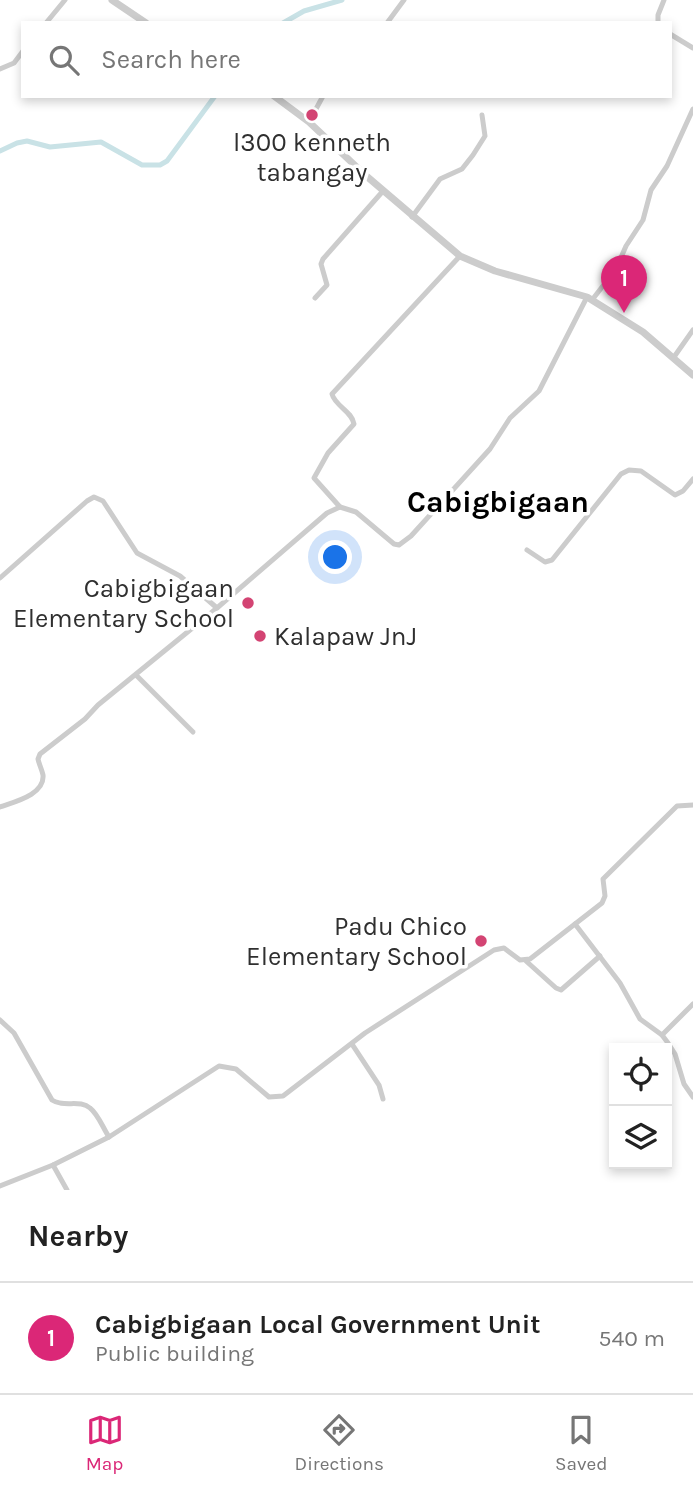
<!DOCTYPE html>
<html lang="en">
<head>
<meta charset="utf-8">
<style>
  :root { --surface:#fff; --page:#f2f2f2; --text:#222; --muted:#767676; --line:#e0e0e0; --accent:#db2777 }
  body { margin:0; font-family:Karla,sans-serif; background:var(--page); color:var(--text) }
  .controls { position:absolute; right:21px; bottom:21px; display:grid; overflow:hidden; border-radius:0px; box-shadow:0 4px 10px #0003 }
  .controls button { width:63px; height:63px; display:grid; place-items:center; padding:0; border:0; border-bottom:2px solid var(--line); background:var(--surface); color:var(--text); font:35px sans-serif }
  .you { position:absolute; left:336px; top:558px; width:24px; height:24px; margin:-18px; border:5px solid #fff; border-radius:50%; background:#1a73e8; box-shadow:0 0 0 10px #1a73e833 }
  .badge { display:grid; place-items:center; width:46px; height:46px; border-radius:50%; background:var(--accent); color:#fff; font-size:23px; font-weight:700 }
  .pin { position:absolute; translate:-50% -58px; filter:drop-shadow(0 2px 4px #0008) }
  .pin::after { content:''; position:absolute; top:37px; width:24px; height:21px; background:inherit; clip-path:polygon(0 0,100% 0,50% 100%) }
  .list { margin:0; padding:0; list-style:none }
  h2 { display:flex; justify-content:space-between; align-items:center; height:91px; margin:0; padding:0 28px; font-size:30px }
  h2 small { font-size:23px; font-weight:400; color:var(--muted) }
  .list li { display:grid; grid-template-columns:46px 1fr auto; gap:21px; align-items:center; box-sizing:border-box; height:112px; padding:0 28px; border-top:2px solid var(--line) }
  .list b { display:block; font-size:26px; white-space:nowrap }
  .list p { margin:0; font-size:23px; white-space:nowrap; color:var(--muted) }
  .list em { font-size:23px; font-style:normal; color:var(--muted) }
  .icon { flex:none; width:38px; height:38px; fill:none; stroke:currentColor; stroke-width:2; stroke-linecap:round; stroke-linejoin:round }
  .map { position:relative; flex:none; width:693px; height:1190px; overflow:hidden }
  .search { position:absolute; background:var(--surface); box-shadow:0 4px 10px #0003; left:21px; right:21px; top:21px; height:77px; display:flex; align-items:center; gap:18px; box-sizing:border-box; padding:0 24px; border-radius:0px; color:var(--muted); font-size:26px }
  .sheet { height:203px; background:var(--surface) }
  nav { display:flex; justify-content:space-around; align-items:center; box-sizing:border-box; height:98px; border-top:2px solid var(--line); background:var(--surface); font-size:19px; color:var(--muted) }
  nav a { display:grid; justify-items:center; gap:4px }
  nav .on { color:var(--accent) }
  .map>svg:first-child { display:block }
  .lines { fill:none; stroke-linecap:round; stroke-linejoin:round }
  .canal { stroke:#c9e2e6; stroke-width:5 }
  .minor { stroke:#ccc; stroke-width:5 }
  .tertiary { stroke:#ccc; stroke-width:7 }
  .poi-dot { fill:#d34473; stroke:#fff; stroke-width:2.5 }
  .labels { text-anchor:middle; stroke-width:7; stroke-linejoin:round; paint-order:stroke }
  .poi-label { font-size:26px; fill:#2f2f2f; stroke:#fff; text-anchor:end }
  .quarter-label { font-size:30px; font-weight:bold; fill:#000; stroke:#fff }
</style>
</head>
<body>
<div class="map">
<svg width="693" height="1190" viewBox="0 0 693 1190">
  <rect width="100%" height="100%" fill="#fff"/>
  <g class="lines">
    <!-- canal -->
    <g class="canal">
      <path d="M283 23 304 11 342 0"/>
      <path d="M0 151 17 143 27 141 50 147 101 142 142 165H160L167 161 215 96"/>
    </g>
    <!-- minor -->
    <g class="minor">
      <path d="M46 23 65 0"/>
      <path d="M387 23 404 0"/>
      <path d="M658 23V15L664 0"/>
      <path d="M670 34 693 48"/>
      <path d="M0 69 14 63 23 51"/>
      <path d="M309 122 323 96"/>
      <path d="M412 217 440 179 462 169 473 155 485 136 482 115"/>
      <path d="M315 298 327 285 321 264 323 259 383 191"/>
      <path d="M592 300 616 269 626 246 643 220 651 190 667 166 693 109"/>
      <path d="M674 357 693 330"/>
      <path d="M340 507 314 478 328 453 354 424C352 411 335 406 332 394L460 256"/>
      <path d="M527 550 545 562 552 560 621 474 629 470 641 471 675 495 683 491 693 479"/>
      <path d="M0 578 87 501 94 497 103 501 137 553 180 576 217 608"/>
      <path d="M136 675 193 732"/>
      <path d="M0 807C13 802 45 795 43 775 42 770 39 764 38 759L40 754 85 719 98 705 217 608 327 513 340 507 356 512 394 544 399 545 411 536 490 449 510 418 539 391 587 297"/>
      <path d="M575 924 620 983 640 1019 662 1035 668 1043 675 1054 684 1084 693 1097"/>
      <path d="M526 961 556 988 561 990 600 956"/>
      <path d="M0 1020 14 1033 52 1100C64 1108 80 1099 90 1108 98 1114 103 1128 109 1137"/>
      <path d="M662 1035 693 1004"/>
      <path d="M352 1044 379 1085 383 1099"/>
      <path d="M53 1165 67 1190"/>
      <path d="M0 1186 53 1165 109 1137 219 1066 236 1069 269 1097 283 1096 365 1033 494 950 504 948 520 960 530 959 602 903 605 896 603 879 677 806 693 805"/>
    </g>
    <!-- tertiary -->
    <g class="tertiary">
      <path d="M112 0 146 23"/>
      <path d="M274 96 309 122 364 174 460 256 495 271 587 297 643 332 693 375"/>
    </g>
  </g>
  <!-- markers -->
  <g class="poi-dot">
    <circle cx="312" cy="115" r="7"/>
    <circle cx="248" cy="603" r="7"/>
    <circle cx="260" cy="636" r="7"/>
    <circle cx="481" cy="941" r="7"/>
  </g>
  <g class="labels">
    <!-- poi labels -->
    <g class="poi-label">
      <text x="312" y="151" text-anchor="middle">l300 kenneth<tspan x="312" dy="30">tabangay</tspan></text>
      <text x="234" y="597">Cabigbigaan<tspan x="234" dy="30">Elementary School</tspan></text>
      <text x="274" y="645" text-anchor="start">Kalapaw JnJ</text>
      <text x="467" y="935">Padu Chico<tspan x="467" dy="30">Elementary School</tspan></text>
    </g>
    <!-- quarter labels -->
    <g class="quarter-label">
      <text x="498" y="512">Cabigbigaan</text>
    </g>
  </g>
</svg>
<div class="controls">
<button><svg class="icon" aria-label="locate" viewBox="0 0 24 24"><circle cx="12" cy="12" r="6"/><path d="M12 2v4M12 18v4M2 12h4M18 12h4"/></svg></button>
<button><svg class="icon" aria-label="layers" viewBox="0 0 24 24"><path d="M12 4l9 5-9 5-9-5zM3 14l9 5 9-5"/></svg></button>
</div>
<div class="you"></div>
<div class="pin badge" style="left:624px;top:313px">1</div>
<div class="search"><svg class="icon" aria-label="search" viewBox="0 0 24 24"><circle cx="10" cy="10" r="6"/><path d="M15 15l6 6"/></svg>Search here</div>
</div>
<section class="sheet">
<h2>Nearby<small></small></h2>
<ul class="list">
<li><span class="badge">1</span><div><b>Cabigbigaan Local Government Unit</b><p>Public building</p></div><em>540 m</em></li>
</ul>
</section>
<nav>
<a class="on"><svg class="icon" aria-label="map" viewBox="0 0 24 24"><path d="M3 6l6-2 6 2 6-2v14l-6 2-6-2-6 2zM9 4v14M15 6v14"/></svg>Map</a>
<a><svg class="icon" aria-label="directions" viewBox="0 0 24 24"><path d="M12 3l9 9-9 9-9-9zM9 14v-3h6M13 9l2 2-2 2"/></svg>Directions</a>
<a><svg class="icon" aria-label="saved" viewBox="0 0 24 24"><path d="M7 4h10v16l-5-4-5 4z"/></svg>Saved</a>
</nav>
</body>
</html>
